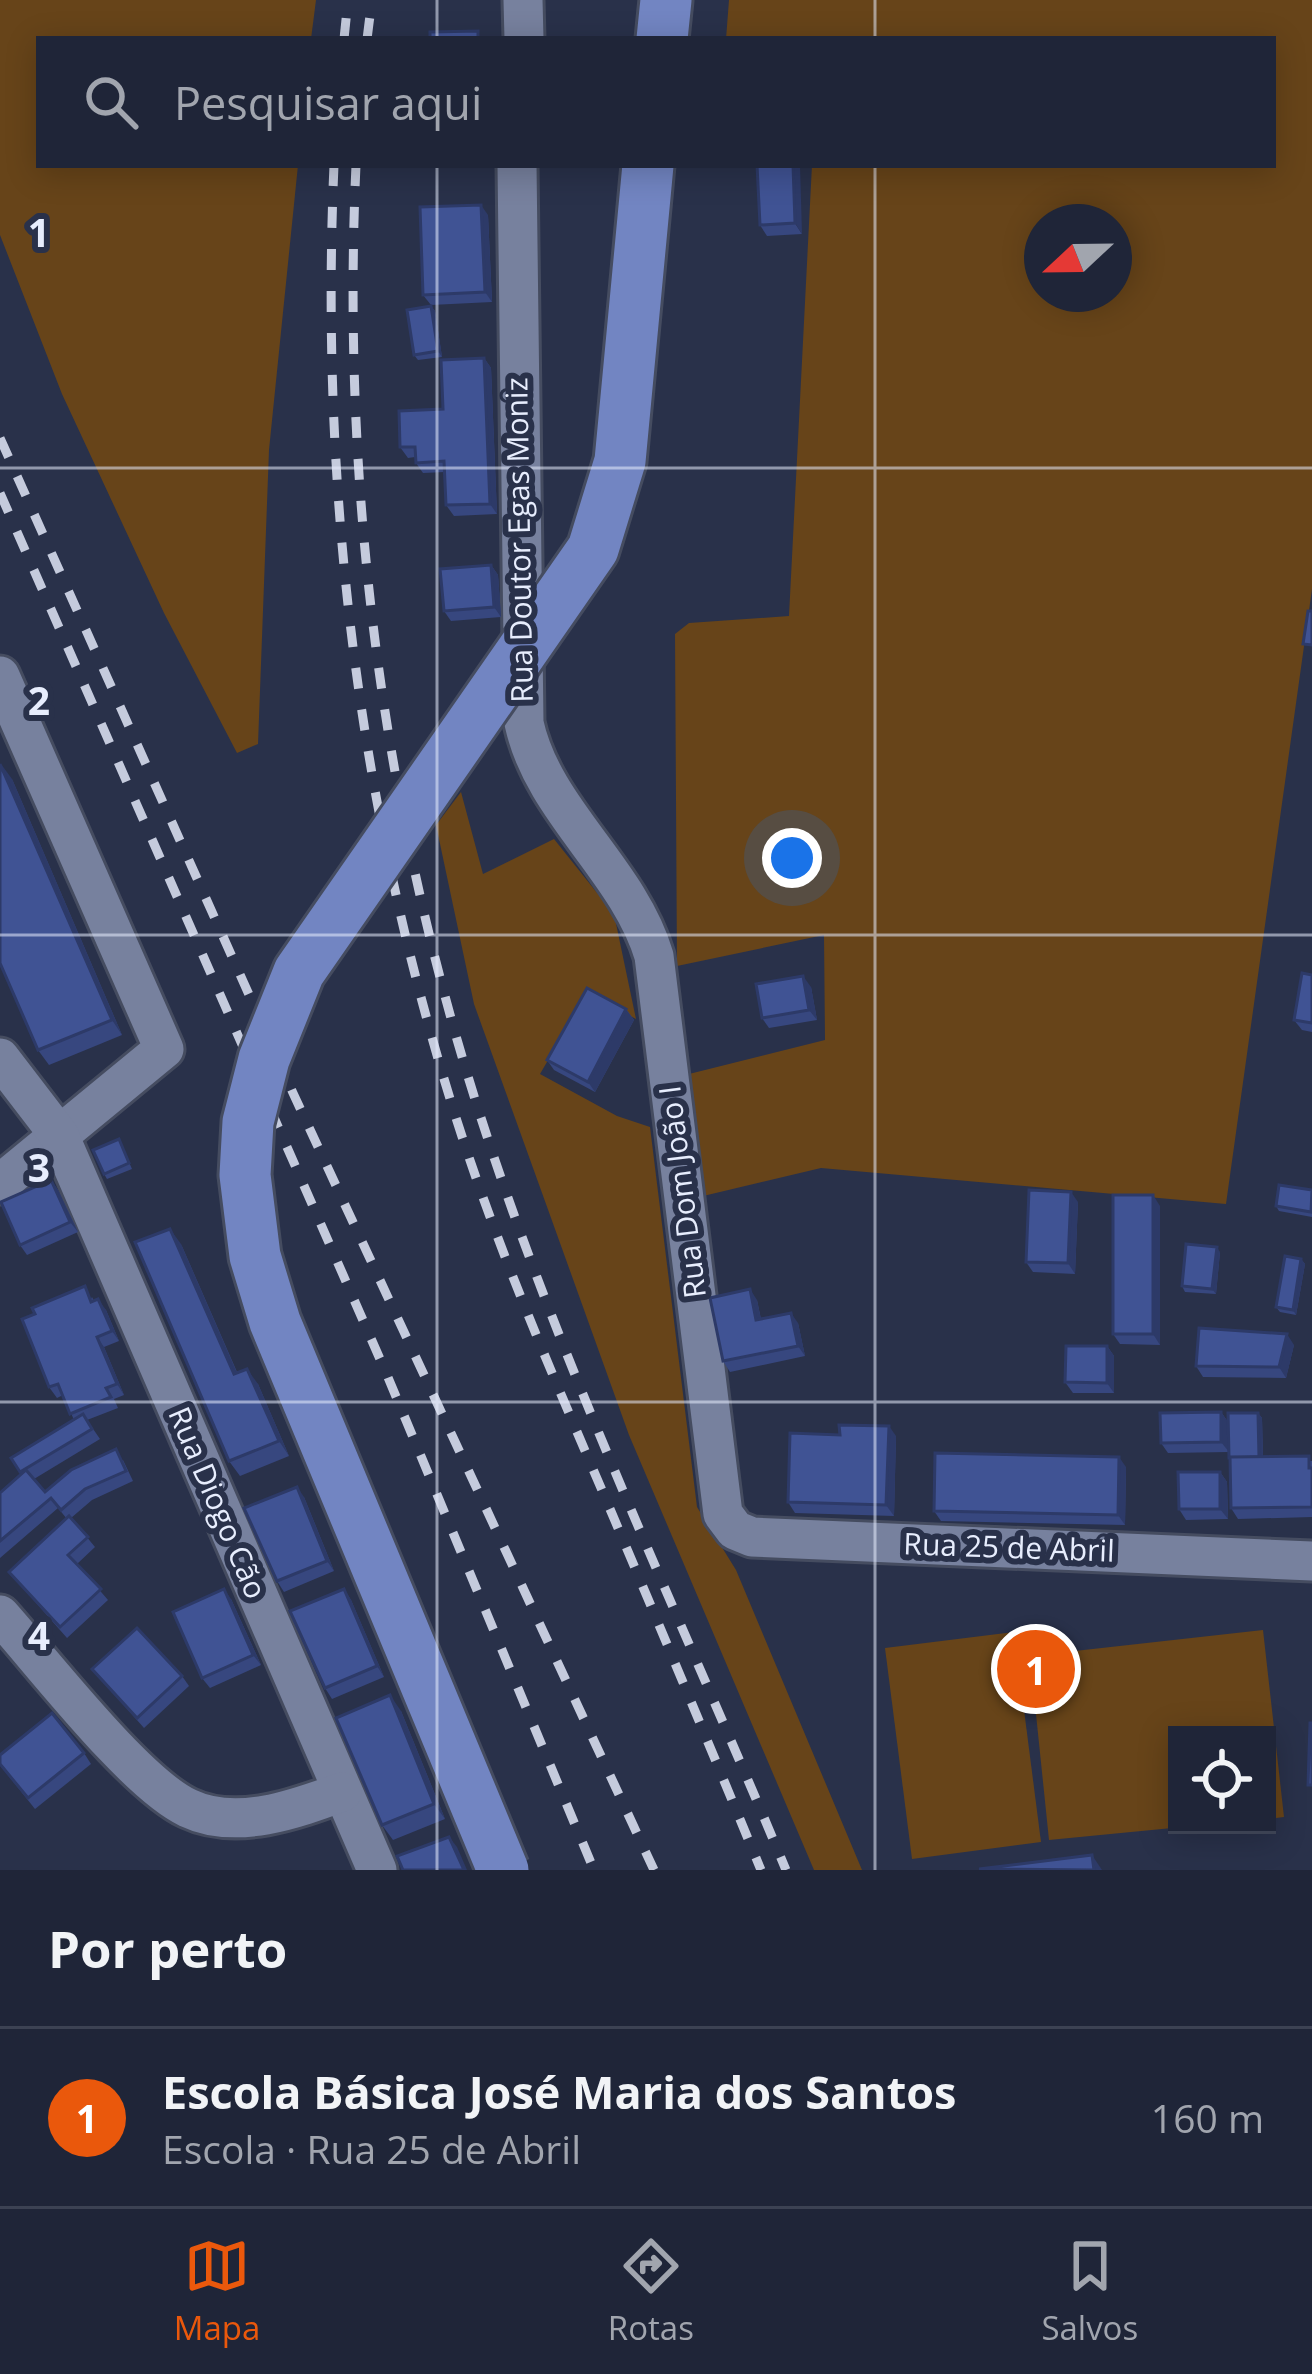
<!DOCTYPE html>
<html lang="pt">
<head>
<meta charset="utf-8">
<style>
  :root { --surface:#1f2538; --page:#272d40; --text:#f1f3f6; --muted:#a1a5ae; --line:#3c4253; --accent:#ea580c }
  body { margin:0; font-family:"Open Sans",sans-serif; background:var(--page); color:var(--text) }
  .controls { position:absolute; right:36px; bottom:36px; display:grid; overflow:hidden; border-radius:0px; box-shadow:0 6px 30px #0003 }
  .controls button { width:108px; height:108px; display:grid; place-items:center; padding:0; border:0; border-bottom:3px solid var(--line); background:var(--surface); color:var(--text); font:60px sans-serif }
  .compass { position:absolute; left:1024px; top:204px; width:108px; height:108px; border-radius:50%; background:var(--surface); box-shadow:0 6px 30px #0003; rotate:248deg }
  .you { position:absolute; left:792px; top:858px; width:42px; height:42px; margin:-30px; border:9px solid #fff; border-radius:50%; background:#1a73e8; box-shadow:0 0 0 18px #1a73e833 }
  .badge { display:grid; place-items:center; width:78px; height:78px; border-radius:50%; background:var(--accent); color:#fff; font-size:39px; font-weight:700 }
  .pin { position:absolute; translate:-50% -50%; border:6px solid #fff; box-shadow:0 3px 12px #0006 }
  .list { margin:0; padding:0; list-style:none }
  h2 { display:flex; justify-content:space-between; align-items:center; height:156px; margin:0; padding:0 48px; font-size:51px }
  h2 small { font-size:39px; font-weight:400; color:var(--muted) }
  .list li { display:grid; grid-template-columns:78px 1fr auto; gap:36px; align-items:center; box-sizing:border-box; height:180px; padding:0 48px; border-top:3px solid var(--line) }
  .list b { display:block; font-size:45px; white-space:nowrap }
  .list p { margin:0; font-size:39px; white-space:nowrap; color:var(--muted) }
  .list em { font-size:39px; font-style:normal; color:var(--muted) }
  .icon { flex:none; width:66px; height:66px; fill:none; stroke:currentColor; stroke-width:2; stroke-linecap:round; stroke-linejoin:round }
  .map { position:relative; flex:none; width:1312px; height:1870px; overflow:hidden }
  .search { position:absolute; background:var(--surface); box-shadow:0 6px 30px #0003; left:36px; right:36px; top:36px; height:132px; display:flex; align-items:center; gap:30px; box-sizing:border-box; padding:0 42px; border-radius:0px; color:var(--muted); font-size:45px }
  .sheet { height:336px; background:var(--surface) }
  nav { display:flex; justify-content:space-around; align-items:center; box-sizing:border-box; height:168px; border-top:3px solid var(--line); background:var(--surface); font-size:33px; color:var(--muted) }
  nav a { display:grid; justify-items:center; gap:6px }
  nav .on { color:var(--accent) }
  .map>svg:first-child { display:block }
  .green { fill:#674419; fill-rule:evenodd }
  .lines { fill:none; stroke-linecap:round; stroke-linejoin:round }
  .minor-casing { stroke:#454c60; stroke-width:45 }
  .major-casing { stroke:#454c60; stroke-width:57 }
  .minor { stroke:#77819e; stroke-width:39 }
  .major { stroke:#7285c2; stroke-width:51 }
  .rail { stroke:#c5cbdd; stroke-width:9; stroke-dasharray:21 21; stroke-linecap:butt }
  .major-bridge-casing { stroke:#454c60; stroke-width:57; stroke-linecap:butt }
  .major-bridge { stroke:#7285c2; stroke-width:51 }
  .wall { fill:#37477f }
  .shaded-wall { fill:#2d3a68 }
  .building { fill:#405394; stroke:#2d3a68; stroke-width:3 }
  .grid { fill:none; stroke:#e7edfd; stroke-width:3; stroke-opacity:0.55 }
  .labels { text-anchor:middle; stroke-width:12; stroke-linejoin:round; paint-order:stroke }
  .street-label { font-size:30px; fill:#e7edfd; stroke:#29314a }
  .grid-label { font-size:39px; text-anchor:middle; font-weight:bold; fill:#e7edfd; stroke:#29314a; stroke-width:12; stroke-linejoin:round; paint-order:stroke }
</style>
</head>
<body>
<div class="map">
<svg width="1312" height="1870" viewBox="0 0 1312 1870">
  <rect width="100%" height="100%" fill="#29314a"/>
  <!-- green -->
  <g class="green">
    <path d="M0 0H316L311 39H39V165H298L269 450 258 744 237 753 164 613 62 394 0 235Z"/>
    <path d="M729 0H1312V589L1226 1204 821 1168 699 1197 685 1075 825 1040 824 935 677 966 675 634 689 623 789 616 812 165H1273V39H726ZM1042 222H1114V294H1042Z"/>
    <path d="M461 792 483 874 554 839 614 914 636 1019 587 993 540 1074 617 1116 650 1127 697 1507 736 1570 862 1870H814L629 1435 546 1204 474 1004 436 825Z"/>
    <path d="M1263 1630 1284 1817 1267 1819V1735H1177V1825H1203L1049 1840 1030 1656Z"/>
    <path d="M1014 1632 1041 1842 912 1859 885 1648Z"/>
  </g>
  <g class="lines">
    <!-- minor casing -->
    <g class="minor-casing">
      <g id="minor">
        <path d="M523 0 524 39"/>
        <path d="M517 165 524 723C543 811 628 869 654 956L723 1514 735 1530 752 1537 1312 1561"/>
        <path d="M0 676 164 1049 0 1184"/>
        <path d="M0 1058 59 1135 377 1870"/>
        <path d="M0 1615C43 1663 135 1783 188 1808 236 1831 296 1809 342 1792"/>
      </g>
    </g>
    <!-- major casing -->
    <g class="major-casing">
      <path id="major" d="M662 39 666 0"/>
    </g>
    <!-- minor -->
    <use href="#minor" class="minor"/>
    <!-- major -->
    <use href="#major" class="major"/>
    <!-- rail -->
    <g class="rail">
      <path d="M344 39 348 0"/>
      <path d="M367 39 372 0"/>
      <path d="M334 165C320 483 357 800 452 1105 494 1241 551 1371 607 1502 659 1624 710 1747 761 1870"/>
      <path d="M356 165C342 471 378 777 466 1070 549 1344 676 1606 786 1870"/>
      <path d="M0 438 293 1093 654 1870"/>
      <path d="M0 493 387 1375 594 1870"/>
    </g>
    <!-- major-bridge casing -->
    <g class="major-bridge-casing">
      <path id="major-bridge" d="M503 1870 275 1322 255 1256 245 1175 248 1122 264 1059 299 972 593 549 620 461 648 165"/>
    </g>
    <!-- major-bridge -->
    <use href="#major-bridge" class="major-bridge"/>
  </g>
  <!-- wall -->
  <g class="wall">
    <path d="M757 165 802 234 767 236 760 225Z"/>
    <path d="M488 215 492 302 431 305 423 295Z"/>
    <path d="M431 306 435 311 442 357 418 360 414 355Z"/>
    <path d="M484 358 491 368 497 514 454 516 446 505 445 472 423 473 416 463 415 457 408 458 400 447 443 409Z"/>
    <path d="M491 565 498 575 501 617 451 621 444 611Z"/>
    <path d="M12 779 122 1035 49 1065 38 1050Z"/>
    <path d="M1312 975V1032L1302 1030 1294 1020Z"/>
    <path d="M811 987 817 1020 769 1028 762 1018Z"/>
    <path d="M626 1009 634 1020 595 1092 554 1070 547 1060Z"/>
    <path d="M119 1139 132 1169 107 1179 104 1174Z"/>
    <path d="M51 1180 58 1190 78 1232 27 1255 20 1245Z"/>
    <path d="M1312 1190V1217L1279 1211 1276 1206Z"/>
    <path d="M1078 1202 1075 1274 1033 1272 1026 1262Z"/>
    <path d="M1160 1206V1345L1120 1344 1113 1334Z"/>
    <path d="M181 1244 237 1372 258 1384 289 1456 240 1476 229 1461Z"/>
    <path d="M1220 1252 1216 1294 1185 1292 1182 1286Z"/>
    <path d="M1301 1259 1305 1264 1296 1315 1280 1312 1276 1307Z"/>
    <path d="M92 1297 94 1301 106 1310 119 1341 104 1347 124 1395 114 1399 118 1408 87 1420 100 1439 34 1479 45 1492 123 1460 133 1481 92 1500 71 1518 95 1547 77 1564 108 1600 67 1638 9 1572 67 1519 58 1508 0 1558V1493L22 1474 11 1458 74 1420 63 1395 57 1398 49 1387Z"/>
    <path d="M757 1300 761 1319 798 1323 805 1356 730 1372 723 1361Z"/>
    <path d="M1294 1345 1286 1378 1203 1377 1196 1366Z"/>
    <path d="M1107 1346 1114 1356V1393H1073L1065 1382Z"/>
    <path d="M1221 1412 1228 1422 1229 1452 1168 1453 1161 1443Z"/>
    <path d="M1258 1413 1262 1418 1263 1457 1312 1461V1517L1238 1519 1231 1508Z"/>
    <path d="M896 1436 894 1516 795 1513 788 1502Z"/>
    <path d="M1126 1467 1125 1525 941 1521 934 1511Z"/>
    <path d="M1220 1472 1227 1482 1228 1519 1186 1520 1179 1509Z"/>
    <path d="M304 1497 334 1571 284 1592 277 1581Z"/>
    <path d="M344 1589 351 1600 384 1677 332 1699 325 1688Z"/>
    <path d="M231 1599 261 1665 210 1688 202 1678Z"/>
    <path d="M92 1669 182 1676 189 1686 144 1728Z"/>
    <path d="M401 1711 445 1819 393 1840 382 1825Z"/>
    <path d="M84 1753 91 1764 35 1809 0 1765Z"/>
  </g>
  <!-- shaded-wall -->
  <g class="shaded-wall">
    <path d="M793 165H800L802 234 795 223Z"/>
    <path d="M481 205 488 215 492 302 485 292Z"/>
    <path d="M431 306 435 311 442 357 438 351Z"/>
    <path d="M484 358 491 368 497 514 490 504Z"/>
    <path d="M491 565 498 575 501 617 494 607Z"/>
    <path d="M1 764 12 779 122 1035 112 1020Z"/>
    <path d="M803 976 811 987 817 1020 809 1010Z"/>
    <path d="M626 1009 634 1020 595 1092 588 1082Z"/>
    <path d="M51 1180 58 1190 78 1232 70 1222Z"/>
    <path d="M1071 1192 1078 1202 1075 1274 1068 1263Z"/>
    <path d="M1153 1195 1160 1206V1345L1153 1334Z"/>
    <path d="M170 1229 181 1244 244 1389 234 1374Z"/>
    <path d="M1217 1247 1220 1252 1216 1294 1212 1289Z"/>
    <path d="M1301 1259 1305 1264 1296 1315 1293 1310Z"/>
    <path d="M750 1289 757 1300 763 1330 756 1320Z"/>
    <path d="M98 1299 106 1310 119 1341 112 1331Z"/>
    <path d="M791 1313 798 1323 805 1356 798 1346Z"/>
    <path d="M1287 1334 1294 1345 1286 1378 1279 1367Z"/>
    <path d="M97 1337 104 1347 124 1395 117 1384Z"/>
    <path d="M1107 1346 1114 1356V1393L1107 1383Z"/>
    <path d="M247 1369 258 1384 289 1456 279 1441Z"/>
    <path d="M1221 1412 1228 1422 1229 1452 1221 1442Z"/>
    <path d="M1258 1413 1262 1418 1263 1462 1259 1457Z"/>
    <path d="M889 1426 896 1436 894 1516 886 1505Z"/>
    <path d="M1119 1457 1126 1467 1125 1525 1118 1515Z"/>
    <path d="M1220 1472 1227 1482 1228 1519 1220 1509Z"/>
    <path d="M297 1487 304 1497 334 1571 327 1561Z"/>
    <path d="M224 1589 231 1599 261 1665 253 1655Z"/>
    <path d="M344 1589 351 1600 384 1677 377 1666Z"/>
    <path d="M390 1695 401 1711 445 1819 434 1804Z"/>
    <path d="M449 1837 457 1847 467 1870H464Z"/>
    <path d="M1092 1855 1102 1870H1094Z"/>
  </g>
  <!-- building -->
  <g class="building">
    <path d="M478 31V39H430V32Z"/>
    <path d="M757 165H793L795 223 760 225Z"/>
    <path d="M481 205 485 292 423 295 420 207Z"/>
    <path d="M431 306 438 351 414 355 407 310Z"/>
    <path d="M484 358 490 504 446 505 444 461 416 463 415 447H400L399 411 443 409 441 360Z"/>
    <path d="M491 565 494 607 444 611 440 569Z"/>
    <path d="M1308 611H1312V645L1303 644Z"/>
    <path d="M0 764 112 1020 38 1050 0 963Z"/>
    <path d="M1302 973 1312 975V1023L1294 1020Z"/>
    <path d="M803 976 809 1010 762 1018 756 984Z"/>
    <path d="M587 988 626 1009 588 1082 547 1060Z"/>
    <path d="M119 1139 129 1163 104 1174 93 1150Z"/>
    <path d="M51 1180 70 1222 20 1245 1 1202Z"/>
    <path d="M1279 1185 1312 1190 1311 1212 1276 1206Z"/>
    <path d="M1029 1190 1071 1192 1068 1263 1026 1262Z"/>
    <rect x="1113" y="1195" width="40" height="139"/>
    <path d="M170 1229 234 1374 247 1369 279 1441 229 1461 135 1242Z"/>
    <path d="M1186 1244 1217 1247 1212 1289 1182 1286Z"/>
    <path d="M1285 1256 1301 1259 1293 1310 1276 1307Z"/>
    <path d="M85 1286 91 1302 98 1299 112 1331 97 1337 117 1384 106 1388 111 1397 70 1414 58 1384 49 1387 22 1319 35 1314 32 1308Z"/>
    <path d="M750 1289 756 1320 791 1313 798 1346 723 1361 710 1298Z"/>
    <path d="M1199 1328 1287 1334 1279 1367 1196 1366Z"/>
    <path d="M1066 1346H1107V1383L1065 1382Z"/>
    <path d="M1221 1412V1442L1161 1443 1160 1413Z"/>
    <path d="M1228 1413H1258L1259 1457 1229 1458Z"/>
    <path d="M83 1414 92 1429 20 1472 11 1458Z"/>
    <path d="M839 1425 889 1426 886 1505 788 1502 790 1433 840 1435Z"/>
    <path d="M116 1449 126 1471 85 1489 61 1510 51 1498 0 1541V1493L26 1470 45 1492 71 1470Z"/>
    <path d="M935 1453 1119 1457 1118 1515 934 1511Z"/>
    <path d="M1309 1456V1468H1312V1507L1231 1508 1230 1457Z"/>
    <path d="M1178 1472H1220V1509H1179Z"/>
    <path d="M297 1487 327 1561 277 1581 244 1508Z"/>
    <path d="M69 1516 88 1537 68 1555 101 1589 60 1627 9 1572Z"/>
    <path d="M224 1589 253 1655 202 1678 173 1612Z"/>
    <path d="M344 1589 377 1666 325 1688 290 1611Z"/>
    <path d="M137 1628 182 1676 137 1718 92 1669Z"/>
    <path d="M390 1695 434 1804 382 1825 336 1718Z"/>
    <path d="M52 1713 84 1753 28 1798 0 1764V1755Z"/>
    <path d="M1310 1723H1312V1785H1308Z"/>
    <path d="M449 1837 464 1870H403L397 1856Z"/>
    <path d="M1092 1855 1094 1870 979 1869Z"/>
  </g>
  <!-- grid -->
  <path class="grid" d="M437 0V39M875 0V39M437 165V1870M875 165V1870M0 468H1312M0 935H1312M0 1402H1312"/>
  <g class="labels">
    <!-- street labels -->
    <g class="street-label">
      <text transform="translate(520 540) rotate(-91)" y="10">Rua Doutor Egas Moniz</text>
      <text transform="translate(683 1192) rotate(-97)" y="10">Rua Dom João I</text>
      <text transform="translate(217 1503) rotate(67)" y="10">Rua Diogo Cão</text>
      <text transform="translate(1009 1548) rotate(2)" y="10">Rua 25 de Abril</text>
    </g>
  </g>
  <g class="grid-label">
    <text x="39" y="247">1</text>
    <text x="39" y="715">2</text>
    <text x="39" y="1182">3</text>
    <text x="39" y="1650">4</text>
  </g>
</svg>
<div class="controls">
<button><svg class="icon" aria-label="locate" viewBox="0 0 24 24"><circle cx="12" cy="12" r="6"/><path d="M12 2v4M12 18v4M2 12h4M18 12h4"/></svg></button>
</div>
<svg class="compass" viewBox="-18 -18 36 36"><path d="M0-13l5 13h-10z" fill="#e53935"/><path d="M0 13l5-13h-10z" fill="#a1a5ae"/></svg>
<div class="you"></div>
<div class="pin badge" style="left:1036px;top:1669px">1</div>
<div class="search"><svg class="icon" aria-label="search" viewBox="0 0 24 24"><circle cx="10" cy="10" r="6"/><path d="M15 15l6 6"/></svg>Pesquisar aqui</div>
</div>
<section class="sheet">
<h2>Por perto<small></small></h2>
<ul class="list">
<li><span class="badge">1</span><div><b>Escola Básica José Maria dos Santos</b><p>Escola · Rua 25 de Abril</p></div><em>160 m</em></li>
</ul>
</section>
<nav>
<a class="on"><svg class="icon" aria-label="map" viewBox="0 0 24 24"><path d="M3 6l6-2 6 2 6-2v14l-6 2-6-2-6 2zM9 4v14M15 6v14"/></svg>Mapa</a>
<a><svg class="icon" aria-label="directions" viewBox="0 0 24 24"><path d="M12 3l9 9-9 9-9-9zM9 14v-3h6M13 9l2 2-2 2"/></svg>Rotas</a>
<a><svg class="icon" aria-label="saved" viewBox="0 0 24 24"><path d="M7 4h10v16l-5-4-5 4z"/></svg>Salvos</a>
</nav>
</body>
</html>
